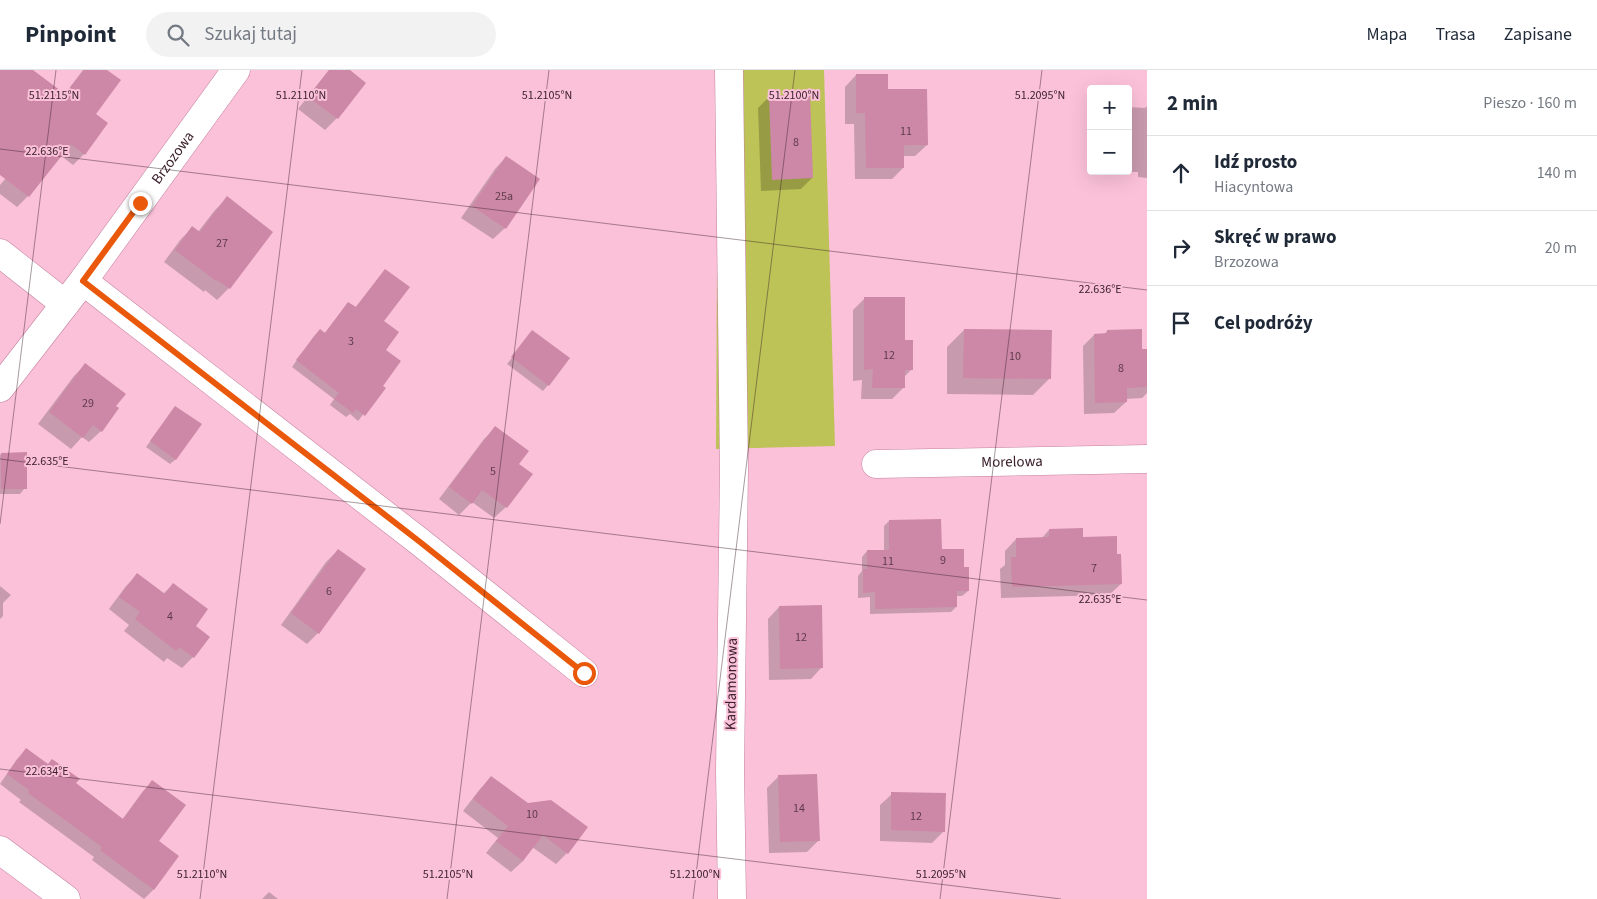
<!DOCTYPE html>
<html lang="pl">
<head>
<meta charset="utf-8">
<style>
  :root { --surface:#fff; --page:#f2f2f3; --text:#1f2937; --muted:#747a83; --line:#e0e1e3 }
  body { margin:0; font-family:"Source Sans 3",sans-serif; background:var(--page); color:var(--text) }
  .controls { position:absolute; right:15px; top:15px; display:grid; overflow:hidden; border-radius:5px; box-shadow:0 5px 20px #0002 }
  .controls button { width:45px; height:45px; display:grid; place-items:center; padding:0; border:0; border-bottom:1px solid var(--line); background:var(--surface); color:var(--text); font:25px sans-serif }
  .stop { position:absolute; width:15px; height:15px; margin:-11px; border:4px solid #ea580c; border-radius:50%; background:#fff }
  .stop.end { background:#ea580c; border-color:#fff; box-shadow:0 1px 5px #0008 }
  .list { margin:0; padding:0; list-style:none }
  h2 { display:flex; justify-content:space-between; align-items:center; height:65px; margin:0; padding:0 20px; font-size:21px }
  h2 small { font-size:16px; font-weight:400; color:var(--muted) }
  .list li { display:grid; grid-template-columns:32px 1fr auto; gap:15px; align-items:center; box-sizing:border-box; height:75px; padding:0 20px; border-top:1px solid var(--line) }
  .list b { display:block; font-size:19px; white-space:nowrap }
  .list p { margin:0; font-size:16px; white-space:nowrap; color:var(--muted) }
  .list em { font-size:16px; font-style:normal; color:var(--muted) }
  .icon { flex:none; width:28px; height:28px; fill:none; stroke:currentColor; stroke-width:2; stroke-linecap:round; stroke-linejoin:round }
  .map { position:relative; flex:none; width:1147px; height:829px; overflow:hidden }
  header { display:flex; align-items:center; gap:30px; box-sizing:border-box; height:70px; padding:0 25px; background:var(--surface); border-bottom:1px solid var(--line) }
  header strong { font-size:24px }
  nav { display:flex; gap:28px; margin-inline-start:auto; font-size:18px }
  .search { width:350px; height:45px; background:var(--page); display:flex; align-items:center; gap:12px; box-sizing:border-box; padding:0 18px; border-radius:28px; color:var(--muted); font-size:19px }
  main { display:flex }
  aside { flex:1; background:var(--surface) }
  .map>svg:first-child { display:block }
  .green { fill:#bdc356 }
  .shadow { fill:#0003 }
  .building { fill:#cc88a6 }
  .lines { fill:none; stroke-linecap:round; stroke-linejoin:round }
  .minor-casing { stroke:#c5819f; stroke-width:29 }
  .minor { stroke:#fff; stroke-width:28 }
  .route { stroke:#ea580c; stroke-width:6 }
  .ticks { fill:none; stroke:#3c212d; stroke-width:1; stroke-opacity:0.45 }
  .labels { text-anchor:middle; stroke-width:4; stroke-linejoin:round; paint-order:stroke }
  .number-label { font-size:12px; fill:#603b4b }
  .street-label { font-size:15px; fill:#3c212d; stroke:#fbc1d9 }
  .ticks-label { font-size:12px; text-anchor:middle; fill:#3c212d; stroke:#fbc1d9; stroke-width:4; stroke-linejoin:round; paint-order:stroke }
</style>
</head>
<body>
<header>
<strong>Pinpoint</strong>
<div class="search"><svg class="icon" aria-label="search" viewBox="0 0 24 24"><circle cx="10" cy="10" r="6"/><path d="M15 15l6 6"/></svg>Szukaj tutaj</div>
<nav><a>Mapa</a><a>Trasa</a><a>Zapisane</a></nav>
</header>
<main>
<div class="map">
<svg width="1147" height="829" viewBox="0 0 1147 829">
  <rect width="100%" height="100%" fill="#fbc1d9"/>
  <!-- green -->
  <path class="green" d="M718 0H824L835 376 716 379Z"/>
  <!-- shadow -->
  <g class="shadow">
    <path d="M0 0H31L64 25 83 0H105L84 84 73 95 60 85 28 126 17 137 0 124V115L7 107 0 102Z"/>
    <path d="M329 0H348L364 13 337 48 325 60 298 39Z"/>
    <path d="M856 5 927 75 915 86H903V98L892 109H855L854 54H845V17Z"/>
    <path d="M769 27 812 108 801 119 761 121 758 38Z"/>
    <path d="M1147 36V108L1138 107V102H1105L1128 101V37L1145 38Z"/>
    <path d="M506 87 505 158 493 169 461 148 495 99Z"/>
    <path d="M227 128 271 162 229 218 217 230 205 220 204 222 164 192 181 169 192 158 198 162 215 140Z"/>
    <path d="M385 200 382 252 384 280 381 316 384 318 358 351 350 344 346 347 330 335 334 329 292 297 314 266 320 260 324 264 348 233 355 238Z"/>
    <path d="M864 229 904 271 912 299 904 307V317L892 329H861L862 310 853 311V240Z"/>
    <path d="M964 260 1050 308 1033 325 947 324V277Z"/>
    <path d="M1107 261 1141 280H1147V323L1142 328 1126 329V332L1114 343 1084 344 1083 276 1094 265H1104Z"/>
    <path d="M532 262 548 315 543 321 507 294Z"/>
    <path d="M85 295 115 337 101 361 89 372 82 367 71 379 38 354 74 306Z"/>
    <path d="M175 337 176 389 170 394 146 377Z"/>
    <path d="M495 358 517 394 506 437 494 448 472 432 459 445 439 429 484 369Z"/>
    <path d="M1 384 25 418 20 424H0V385Z"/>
    <path d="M889 451 941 480 963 498 968 521 962 526H956V537L951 542 870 544V527L858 528V506L862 501V487L867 481H884V456Z"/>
    <path d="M1049 460 1116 485 1121 514 1109 525 1001 528 1000 499 1005 495V481L1016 469H1041Z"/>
    <path d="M338 480 318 563 307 574 281 555 326 492Z"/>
    <path d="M137 505 163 524 173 514 194 556 193 587 182 598 167 588 164 592 124 561 129 555 109 539 126 516Z"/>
    <path d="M0 516 11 525 3 533V546L0 549Z"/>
    <path d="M779 537 822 597 811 609 769 610 768 549Z"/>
    <path d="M26 680 122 750 143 721 153 712 158 771 177 786 153 820 144 829 92 790 94 787 19 732 21 730 0 714 17 689Z"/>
    <path d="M491 707 567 783 556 794 532 777 523 791 511 802 486 783 498 768 463 741 480 719Z"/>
    <path d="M778 707 819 770 807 782 769 783 767 718Z"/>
    <path d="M892 724 944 761 932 773 880 771V735Z"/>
    <path d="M269 822 278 829H262Z"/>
  </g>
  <!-- building -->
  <g class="building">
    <path d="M0 0H33L65 24 84 0H107L121 10 96 44 108 53 85 85 71 74 29 127 0 105Z"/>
    <path d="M329 0H350L366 13 338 49 308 27Z"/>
    <path d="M856 4H888V19H927L928 75H904V98H866L865 43H856Z"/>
    <path d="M810 24 813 108 772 110 769 26Z"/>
    <path d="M506 86 540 109 506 159 472 136Z"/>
    <path d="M227 126 273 162 230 219 217 210 216 211 175 180 192 156 200 162Z"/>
    <path d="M385 199 410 217 384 251 399 262 386 280 401 291 383 316 386 318 365 346 356 339 353 343 334 329 339 323 296 290 320 259 325 263 348 232 356 237Z"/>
    <path d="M864 227H905V270H913V300H905V318H872L873 299 864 300Z"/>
    <path d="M964 259 1052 260 1051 309 963 308Z"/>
    <path d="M1142 259V279H1147V317L1127 318V332L1095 333 1094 264 1107 263V260Z"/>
    <path d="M532 260 570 288 549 316 511 287Z"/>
    <path d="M85 293 126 324 116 336 119 338 102 362 93 355 83 368 49 342Z"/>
    <path d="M175 336 202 354 176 390 150 371Z"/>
    <path d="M495 356 529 381 519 394 533 404 507 438 482 420 472 434 449 417Z"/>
    <path d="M27 382V419H1V383Z"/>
    <path d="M941 449 942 479H964V497H969V521H957V537L875 539V522L863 523V499H867V480H889V450Z"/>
    <path d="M1083 458V467L1117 466V484H1121L1122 514 1012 517 1011 487H1016V468L1049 467V459Z"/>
    <path d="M338 479 366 499 319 564 291 543Z"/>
    <path d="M137 503 165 524 173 513 208 539 196 556 210 567 194 588 179 577 176 581 135 549 140 542 119 527Z"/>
    <path d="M822 535 823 598 780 599 779 536Z"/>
    <path d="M26 678 48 694 52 689 80 709 76 713 123 749 152 710 186 735 159 771 179 786 154 820 100 780 102 777 28 723 29 720 7 704Z"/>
    <path d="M817 704 820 771 780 772 778 705Z"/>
    <path d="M491 706 528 733 551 730 588 757 568 784 543 765 523 791 496 771 508 756 473 729Z"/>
    <path d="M891 722 946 723 945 762 891 760Z"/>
  </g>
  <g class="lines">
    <!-- minor casing -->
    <g class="minor-casing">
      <g id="minor">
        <path d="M729 0 734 399 730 701 732 829"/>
        <path d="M0 183 65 234"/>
        <path d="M83 211 420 472 584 603"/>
        <path id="s1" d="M0 318 83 211 236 0"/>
        <path id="s2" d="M876 394 1147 389"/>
        <path d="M0 780 66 829"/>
      </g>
    </g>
    <!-- minor -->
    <use href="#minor" class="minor"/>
  </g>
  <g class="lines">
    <!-- route -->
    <path class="route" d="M140 133 83 211 420 472 584 603"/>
  </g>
  <!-- ticks -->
  <path class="ticks" d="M0 79 1147 220M0 389 1147 530M0 454 56 0M0 699 1061 829M200 829 302 0M447 829 549 0M693 829 795 0M940 829 1042 0"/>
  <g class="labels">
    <!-- number labels -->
    <g class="number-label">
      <text x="906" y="65">11</text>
      <text x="796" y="76">8</text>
      <text x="504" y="130">25a</text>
      <text x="222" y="177">27</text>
      <text x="351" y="275">3</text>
      <text x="889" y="289">12</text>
      <text x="1015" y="290">10</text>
      <text x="1121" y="302">8</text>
      <text x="88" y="337">29</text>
      <text x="493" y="405">5</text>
      <text x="943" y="494">9</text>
      <text x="888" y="495">11</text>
      <text x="1094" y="502">7</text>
      <text x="329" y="525">6</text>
      <text x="170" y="550">4</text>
      <text x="801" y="571">12</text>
      <text x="799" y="742">14</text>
      <text x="532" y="748">10</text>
      <text x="916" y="750">12</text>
    </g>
    <!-- street labels -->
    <g class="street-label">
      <text dy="5" stroke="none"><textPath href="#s1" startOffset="288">Brzozowa</textPath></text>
      <text dy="5" stroke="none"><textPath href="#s2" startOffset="136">Morelowa</textPath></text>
      <text transform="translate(731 614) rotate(-89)" y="5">Kardamonowa</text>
    </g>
  </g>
  <g class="ticks-label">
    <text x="54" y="29">51.2115°N</text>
    <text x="301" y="29">51.2110°N</text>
    <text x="547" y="29">51.2105°N</text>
    <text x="794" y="29">51.2100°N</text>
    <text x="1040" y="29">51.2095°N</text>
    <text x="47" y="85">22.636°E</text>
    <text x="1100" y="223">22.636°E</text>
    <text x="47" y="395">22.635°E</text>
    <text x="1100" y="533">22.635°E</text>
    <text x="47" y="705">22.634°E</text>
    <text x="202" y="808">51.2110°N</text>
    <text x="448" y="808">51.2105°N</text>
    <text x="695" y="808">51.2100°N</text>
    <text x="941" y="808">51.2095°N</text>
  </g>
</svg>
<div class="controls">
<button>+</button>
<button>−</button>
</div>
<div class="stop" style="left:584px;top:603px"></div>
<div class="stop end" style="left:140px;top:133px"></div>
</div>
<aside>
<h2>2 min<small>Pieszo · 160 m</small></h2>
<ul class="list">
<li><svg class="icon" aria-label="ahead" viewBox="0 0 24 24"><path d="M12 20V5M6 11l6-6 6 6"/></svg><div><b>Idź prosto</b><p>Hiacyntowa</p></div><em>140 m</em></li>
<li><svg class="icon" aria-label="right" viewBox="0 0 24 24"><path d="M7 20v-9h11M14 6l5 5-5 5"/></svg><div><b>Skręć w prawo</b><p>Brzozowa</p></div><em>20 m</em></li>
<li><svg class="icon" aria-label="arrive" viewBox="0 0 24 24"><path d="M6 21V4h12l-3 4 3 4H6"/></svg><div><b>Cel podróży</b></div></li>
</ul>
</aside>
</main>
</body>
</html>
